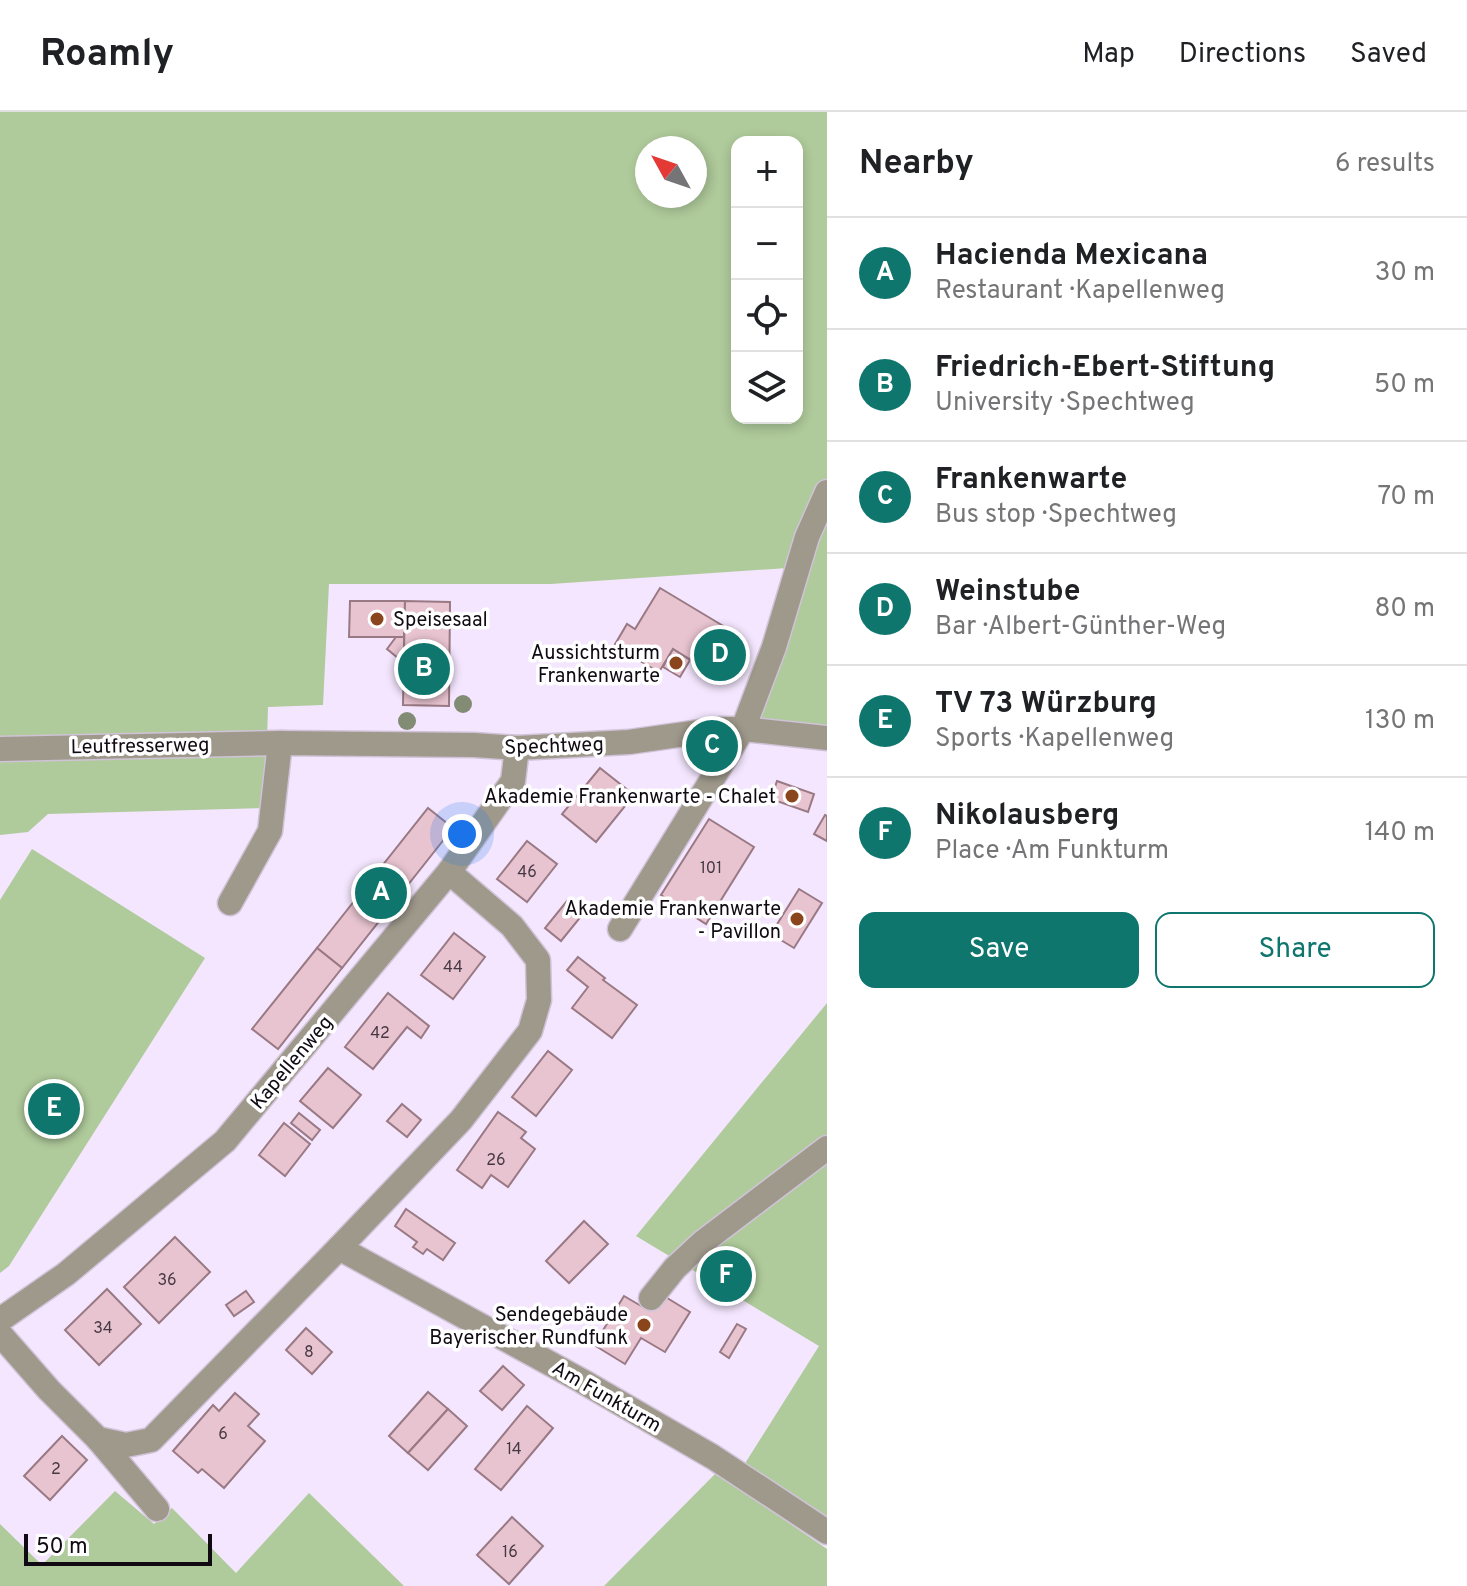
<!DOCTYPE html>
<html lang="en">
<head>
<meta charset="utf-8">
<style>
  :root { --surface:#fff; --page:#f2f2f2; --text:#202124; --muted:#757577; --line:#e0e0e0; --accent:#0f766e }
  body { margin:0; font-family:Overpass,sans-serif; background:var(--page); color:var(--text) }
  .controls { position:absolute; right:24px; top:24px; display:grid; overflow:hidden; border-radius:16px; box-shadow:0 4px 12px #0003 }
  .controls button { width:72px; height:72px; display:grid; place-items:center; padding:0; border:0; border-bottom:2px solid var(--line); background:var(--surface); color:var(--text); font:40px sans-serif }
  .compass { position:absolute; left:635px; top:24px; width:72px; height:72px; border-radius:50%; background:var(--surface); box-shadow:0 4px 12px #0003; rotate:310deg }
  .scale { position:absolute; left:24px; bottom:20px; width:188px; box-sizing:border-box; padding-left:8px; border:4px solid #100a13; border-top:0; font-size:22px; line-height:28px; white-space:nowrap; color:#100a13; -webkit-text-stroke:6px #fff; paint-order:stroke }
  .you { position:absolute; left:462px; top:722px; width:28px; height:28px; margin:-20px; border:6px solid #fff; border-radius:50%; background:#1a73e8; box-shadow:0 0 0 12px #1a73e833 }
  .badge { display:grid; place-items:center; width:52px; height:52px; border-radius:50%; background:var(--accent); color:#fff; font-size:26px; font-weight:700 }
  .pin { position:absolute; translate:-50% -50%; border:4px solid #fff; box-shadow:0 2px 8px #0006 }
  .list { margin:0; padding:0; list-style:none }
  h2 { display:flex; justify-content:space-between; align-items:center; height:104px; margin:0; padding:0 32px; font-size:34px }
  h2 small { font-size:26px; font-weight:400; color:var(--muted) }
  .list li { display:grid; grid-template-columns:52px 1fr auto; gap:24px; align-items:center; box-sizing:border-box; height:112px; padding:0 32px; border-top:2px solid var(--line) }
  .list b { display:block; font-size:30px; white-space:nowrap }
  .list p { margin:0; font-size:26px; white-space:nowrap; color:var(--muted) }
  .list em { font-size:26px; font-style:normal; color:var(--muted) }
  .actions { display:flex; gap:16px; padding:24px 32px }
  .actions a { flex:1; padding:18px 0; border:2px solid var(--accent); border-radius:16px; text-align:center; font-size:28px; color:var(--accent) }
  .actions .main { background:var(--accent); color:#fff }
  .icon { flex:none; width:44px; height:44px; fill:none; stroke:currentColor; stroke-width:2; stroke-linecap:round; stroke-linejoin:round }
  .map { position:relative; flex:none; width:827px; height:1474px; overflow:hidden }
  header { display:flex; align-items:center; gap:48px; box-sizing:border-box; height:112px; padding:0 40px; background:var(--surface); border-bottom:2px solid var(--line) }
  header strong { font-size:38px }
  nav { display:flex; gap:44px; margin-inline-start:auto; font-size:28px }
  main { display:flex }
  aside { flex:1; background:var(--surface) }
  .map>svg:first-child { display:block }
  .green { fill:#afca9b; fill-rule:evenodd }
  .building { fill:#e8c4d0; stroke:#997984; stroke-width:2 }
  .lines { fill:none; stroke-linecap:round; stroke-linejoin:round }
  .minor-casing { stroke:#d0c3d8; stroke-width:27 }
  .minor { stroke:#9f998c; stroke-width:24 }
  .tree { fill:#828b73 }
  .poi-dot { fill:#8a451c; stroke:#fff; stroke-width:3 }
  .labels { text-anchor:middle; stroke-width:7; stroke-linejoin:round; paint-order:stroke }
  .number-label { font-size:16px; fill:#463842 }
  .poi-label { font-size:20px; fill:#100a13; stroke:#fff; text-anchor:end }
  .street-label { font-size:20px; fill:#100a13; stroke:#fff }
</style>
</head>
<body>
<header>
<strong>Roamly</strong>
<nav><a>Map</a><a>Directions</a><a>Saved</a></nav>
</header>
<main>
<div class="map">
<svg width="827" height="1474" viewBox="0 0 827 1474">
  <rect width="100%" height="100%" fill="#f4e6fe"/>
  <!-- green -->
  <g class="green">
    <path d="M0 0H827V616L756 609 788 456 551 472H329L323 593 268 595 265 696 48 702 28 720 0 723ZM737 30H797V306H737ZM647 36H695V84H647Z"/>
    <path d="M32 737 205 846 9 1154 0 1161V788Z"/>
    <path d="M827 891V1413L744 1353 819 1234 636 1124Z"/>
    <path d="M716 1361 827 1437V1474H604Z"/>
    <path d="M115 1379 154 1412 172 1396 236 1461 309 1381 404 1474H0V1412L42 1453Z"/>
  </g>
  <!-- building -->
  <g class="building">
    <path d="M660 476 725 515 701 554 673 537 659 560 614 534 627 512 635 517Z"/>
    <path d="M350 489H405L404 525H349Z"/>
    <path d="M405 489 450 490 449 594 403 593Z"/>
    <path d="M396 525H404V538L398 546 387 537Z"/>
    <path d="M717 529 734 539 723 557 706 547Z"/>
    <path d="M673 537 690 548 680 565 663 555Z"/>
    <path d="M600 656 634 683 596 730 562 702Z"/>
    <path d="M777 669 814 682 808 700 771 687Z"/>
    <path d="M428 696 453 716 342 856 317 836Z"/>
    <path d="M825 703 827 704V729L814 722Z"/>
    <path d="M709 707 754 735 706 812 661 783Z"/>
    <path d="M527 729 557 752 527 790 497 767Z"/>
    <path d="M799 777 822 791 794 836 771 822Z"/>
    <path d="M567 789 583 802 561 829 545 816Z"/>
    <path d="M454 821 485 845 453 887 421 863Z"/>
    <path d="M317 836 342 856 278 937 252 917Z"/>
    <path d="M578 845 605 866 603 868 637 893 612 926 572 896 588 875 567 858Z"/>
    <path d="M388 881 429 914 421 926 407 915 373 957 345 935Z"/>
    <path d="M548 939 572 958 536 1004 512 985Z"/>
    <path d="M328 956 361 983 333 1016 300 989Z"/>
    <path d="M402 992 421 1008 407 1025 387 1009Z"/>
    <path d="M498 1000 526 1020 521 1026 535 1037 508 1075 491 1063 482 1076 457 1058Z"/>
    <path d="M299 1001 320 1018 312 1028 291 1011Z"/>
    <path d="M284 1011 310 1032 285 1064 259 1043Z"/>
    <path d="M406 1097 455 1131 443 1148 427 1137 423 1142 413 1135 417 1130 395 1114Z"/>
    <path d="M584 1109 608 1132 569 1171 546 1149Z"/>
    <path d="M175 1125 210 1160 159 1211 124 1175Z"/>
    <path d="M107 1177 141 1212 99 1253 65 1218Z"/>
    <path d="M246 1179 254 1190 234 1204 226 1193Z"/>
    <path d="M659 1181 690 1200 665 1240 641 1226 625 1252 594 1233 624 1184 648 1198Z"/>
    <path d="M737 1212 746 1217 729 1246 720 1240Z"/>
    <path d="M306 1216 332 1240 312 1262 286 1238Z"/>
    <path d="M503 1254 524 1273 502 1298 480 1279Z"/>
    <path d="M428 1280 448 1297 408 1341 389 1324Z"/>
    <path d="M235 1281 259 1302 248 1314 265 1329 224 1376 202 1357 198 1361 173 1339 213 1293 219 1299Z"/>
    <path d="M527 1294 553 1316 501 1378 475 1357Z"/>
    <path d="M448 1297 467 1314 428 1358 408 1341Z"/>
    <path d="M62 1324 87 1348 50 1388 24 1364Z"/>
    <path d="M512 1405 543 1434 509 1472 477 1443Z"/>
  </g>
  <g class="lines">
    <!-- minor casing -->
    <g class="minor-casing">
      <g id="minor">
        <path d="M0 637 280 631 474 633 517 636 629 630 720 617H743L827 626"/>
        <path d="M230 791 270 719 280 631"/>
        <path d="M620 817 743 617 774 535 807 425 827 380"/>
        <path d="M339 1136 582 1269 713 1345 827 1420"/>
        <path d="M651 1186 675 1156 703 1130 827 1036"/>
        <path d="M0 1208 66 1162 225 1029 449 760 513 669 517 636"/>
        <path d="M0 1222 49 1278 98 1327 126 1333 151 1328 339 1136 461 1008 530 919 539 888 538 848 512 814 449 760"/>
        <path d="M98 1327 157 1397"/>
      </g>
    </g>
    <!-- minor -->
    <use href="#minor" class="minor"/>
  </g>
  <!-- trees -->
  <g class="tree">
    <circle cx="463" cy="592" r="9"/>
    <circle cx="407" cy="609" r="9"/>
  </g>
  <!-- markers -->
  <g class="poi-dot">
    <circle cx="377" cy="507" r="8"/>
    <circle cx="676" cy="551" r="8"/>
    <circle cx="792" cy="684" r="8"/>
    <circle cx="797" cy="807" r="8"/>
    <circle cx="644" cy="1213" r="8"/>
  </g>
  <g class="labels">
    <!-- number labels -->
    <g class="number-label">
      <text x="711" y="761">101</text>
      <text x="527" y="765">46</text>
      <text x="453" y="860">44</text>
      <text x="380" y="926">42</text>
      <text x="496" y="1053">26</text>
      <text x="167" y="1173">36</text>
      <text x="103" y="1221">34</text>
      <text x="309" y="1245">8</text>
      <text x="223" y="1327">6</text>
      <text x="514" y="1342">14</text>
      <text x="56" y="1362">2</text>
      <text x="510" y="1445">16</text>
    </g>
    <!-- poi labels -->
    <g class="poi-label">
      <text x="393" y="514" text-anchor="start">Speisesaal</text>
      <text x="660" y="547">Aussichtsturm<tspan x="660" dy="23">Frankenwarte</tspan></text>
      <text x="776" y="691">Akademie Frankenwarte - Chalet</text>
      <text x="781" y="803">Akademie Frankenwarte<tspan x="781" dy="23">- Pavillon</tspan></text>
      <text x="628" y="1209">Sendegebäude<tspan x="628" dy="23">Bayerischer Rundfunk</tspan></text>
    </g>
    <!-- street labels -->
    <g class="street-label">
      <text transform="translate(140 633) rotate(-1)" y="7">Leutfresserweg</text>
      <text transform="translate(554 633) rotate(-2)" y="7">Spechtweg</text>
      <text transform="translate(291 950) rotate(-50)" y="7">Kapellenweg</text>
      <text transform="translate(607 1284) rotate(30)" y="7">Am Funkturm</text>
    </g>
  </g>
</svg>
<div class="controls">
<button>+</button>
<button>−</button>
<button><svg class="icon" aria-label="locate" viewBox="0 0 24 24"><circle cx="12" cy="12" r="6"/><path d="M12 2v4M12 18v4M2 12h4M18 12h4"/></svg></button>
<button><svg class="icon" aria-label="layers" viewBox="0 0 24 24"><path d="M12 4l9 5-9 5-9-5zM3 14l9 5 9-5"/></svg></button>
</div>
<svg class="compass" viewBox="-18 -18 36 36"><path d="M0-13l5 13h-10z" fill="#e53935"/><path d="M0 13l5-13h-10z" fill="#757577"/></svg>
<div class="scale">50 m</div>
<div class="you"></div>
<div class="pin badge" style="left:381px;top:781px">A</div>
<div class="pin badge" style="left:424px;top:557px">B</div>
<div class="pin badge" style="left:712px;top:634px">C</div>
<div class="pin badge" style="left:720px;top:543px">D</div>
<div class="pin badge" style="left:54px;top:997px">E</div>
<div class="pin badge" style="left:726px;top:1164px">F</div>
</div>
<aside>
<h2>Nearby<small>6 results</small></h2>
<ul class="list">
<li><span class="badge">A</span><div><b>Hacienda Mexicana</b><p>Restaurant · Kapellenweg</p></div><em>30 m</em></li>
<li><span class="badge">B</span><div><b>Friedrich-Ebert-Stiftung</b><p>University · Spechtweg</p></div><em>50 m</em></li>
<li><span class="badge">C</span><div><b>Frankenwarte</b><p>Bus stop · Spechtweg</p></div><em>70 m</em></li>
<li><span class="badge">D</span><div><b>Weinstube</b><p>Bar · Albert-Günther-Weg</p></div><em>80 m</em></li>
<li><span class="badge">E</span><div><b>TV 73 Würzburg</b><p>Sports · Kapellenweg</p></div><em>130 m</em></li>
<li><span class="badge">F</span><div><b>Nikolausberg</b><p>Place · Am Funkturm</p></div><em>140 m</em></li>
</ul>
<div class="actions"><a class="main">Save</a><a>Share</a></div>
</aside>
</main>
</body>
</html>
